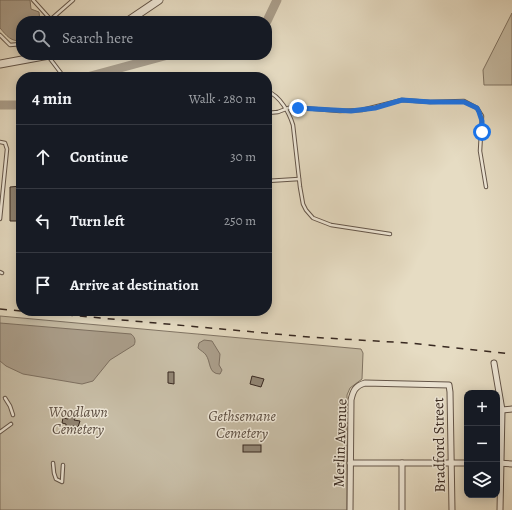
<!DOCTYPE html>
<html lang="en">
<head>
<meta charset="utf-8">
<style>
  :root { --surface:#171b24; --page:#20242c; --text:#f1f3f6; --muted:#9ea1a6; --line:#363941 }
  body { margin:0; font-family:Alegreya,serif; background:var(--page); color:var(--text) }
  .controls { position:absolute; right:12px; bottom:12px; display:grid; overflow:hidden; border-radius:8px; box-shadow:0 2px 10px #0003 }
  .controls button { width:36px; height:36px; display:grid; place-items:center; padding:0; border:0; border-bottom:1px solid var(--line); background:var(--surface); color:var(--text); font:20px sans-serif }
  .stop { position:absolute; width:12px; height:12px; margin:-9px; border:3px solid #1a73e8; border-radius:50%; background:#fff }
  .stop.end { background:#1a73e8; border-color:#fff; box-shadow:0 1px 4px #0008 }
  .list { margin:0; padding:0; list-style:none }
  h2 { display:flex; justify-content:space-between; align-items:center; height:52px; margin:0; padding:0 16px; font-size:17px }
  h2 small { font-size:13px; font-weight:400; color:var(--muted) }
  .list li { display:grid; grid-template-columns:26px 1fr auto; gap:12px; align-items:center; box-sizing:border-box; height:64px; padding:0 16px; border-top:1px solid var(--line) }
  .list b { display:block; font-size:15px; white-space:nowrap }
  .list em { font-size:13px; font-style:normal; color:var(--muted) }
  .icon { flex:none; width:22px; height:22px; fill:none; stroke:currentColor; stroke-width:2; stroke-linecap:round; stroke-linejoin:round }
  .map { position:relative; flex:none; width:512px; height:510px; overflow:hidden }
  .search { position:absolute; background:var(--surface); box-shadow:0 2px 10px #0003; left:16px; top:16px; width:256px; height:44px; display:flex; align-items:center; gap:10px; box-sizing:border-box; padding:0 14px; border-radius:16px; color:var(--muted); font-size:15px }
  .panel { position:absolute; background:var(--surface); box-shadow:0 2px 10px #0003; left:16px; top:72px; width:256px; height:244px; border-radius:16px }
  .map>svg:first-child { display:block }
  .green { fill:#c8bea7; stroke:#807464 }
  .water { fill:#ab9f8c; stroke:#7d7061 }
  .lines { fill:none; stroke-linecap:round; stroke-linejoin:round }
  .river { stroke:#ab9f8c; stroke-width:9 }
  .building { fill:#928675; stroke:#382921 }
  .service-casing { stroke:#64564a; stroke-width:4.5 }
  .minor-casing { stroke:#64564a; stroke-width:7 }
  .tertiary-casing { stroke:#64564a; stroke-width:9 }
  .service { stroke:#efe8d8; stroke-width:2.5 }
  .minor { stroke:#efe8d8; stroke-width:5 }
  .tertiary { stroke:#efe8d8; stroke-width:7 }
  .rail { stroke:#382921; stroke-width:1.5; stroke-dasharray:7 7; stroke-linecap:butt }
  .route { stroke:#1a73e8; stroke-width:5 }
  .labels { text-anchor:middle; stroke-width:3; stroke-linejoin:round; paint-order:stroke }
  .park-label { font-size:15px; font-style:italic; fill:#5c4e42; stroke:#efe8d8 }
  .street-label { font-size:15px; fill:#382921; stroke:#efe8d8 }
</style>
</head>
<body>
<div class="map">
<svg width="512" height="510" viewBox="0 0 512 510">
  <rect width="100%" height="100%" fill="#e6dcc3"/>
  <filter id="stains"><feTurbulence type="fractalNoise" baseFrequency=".005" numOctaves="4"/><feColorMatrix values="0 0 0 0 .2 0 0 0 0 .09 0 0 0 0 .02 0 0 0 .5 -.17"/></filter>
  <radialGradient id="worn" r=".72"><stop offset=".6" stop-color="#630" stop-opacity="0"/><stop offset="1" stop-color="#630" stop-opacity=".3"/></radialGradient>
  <!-- green -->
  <g class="green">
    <path d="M512 13V85H484L483 70Z"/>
    <path d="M0 316 361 349 363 353 362 379 350 388 347 395V510H0Z"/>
  </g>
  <!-- water -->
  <g class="water">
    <path d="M0 0H30L31 9 39 12 40 21H21V40C12 43 6 35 0 28Z"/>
    <path d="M0 323 131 334C135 337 136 341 134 345L110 360 93 381 82 384 23 374 6 366 0 361Z"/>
    <path d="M204 340 212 341 220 354 219 365 222 370 220 374C208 374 211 362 206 355 204 352 201 351 198 348L199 343Z"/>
  </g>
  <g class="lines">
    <!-- river -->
    <g class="river">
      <path d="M267 21 277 0"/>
      <path d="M87 77 168 55"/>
      <path d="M0 105H21"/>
    </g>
  </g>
  <!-- building -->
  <g class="building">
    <path d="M21 186V221H10V187Z"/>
    <path d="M168 372H174V384L168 383Z"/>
    <path d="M252 376 264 379 261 387 250 384Z"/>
    <path d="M69 416 75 418 74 420 80 421 78 427 73 426V428L66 427V424L62 423 63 418 68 419Z"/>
    <rect x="243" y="445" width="18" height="7"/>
  </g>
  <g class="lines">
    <!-- service casing -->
    <g class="service-casing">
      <g id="service">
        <path d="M33 0 52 21"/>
        <path d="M49 21 73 0"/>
        <path d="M0 35 10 45 21 44"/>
        <path d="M48 56 64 77"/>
        <path d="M267 91C280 96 289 112 293 125L300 187 303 204 306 210 313 218 331 225 390 234"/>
        <path d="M267 113 278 112 291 107 340 111 362 110 402 100 430 102 464 101 477 108 482 116 480 151 486 187"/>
        <path d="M0 142 5 143 7 149 0 219"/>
        <path d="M267 181 299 179"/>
        <path d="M0 272 2 273"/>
        <path d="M5 398 10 406 13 415"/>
        <path d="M0 432 11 424"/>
        <path d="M53 463 54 473 56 479 62 482 63 465"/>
      </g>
    </g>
    <!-- minor casing -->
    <g class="minor-casing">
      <g id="minor">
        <path d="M494 363 502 410 500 510"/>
        <path d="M502 410 512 409"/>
        <path d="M350 463H467"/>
        <path d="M402 463V510"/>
        <path d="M497 463 512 464"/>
        <path d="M350 510 351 400C353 391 355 386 365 383L449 385 450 392 452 510"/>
      </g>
    </g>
    <!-- tertiary casing -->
    <g class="tertiary-casing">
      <g id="tertiary">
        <path d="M128 21 159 0"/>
        <path d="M0 64 49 55"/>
      </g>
    </g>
    <!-- service -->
    <use href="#service" class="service"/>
    <!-- minor -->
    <use href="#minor" class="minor"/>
    <!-- tertiary -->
    <use href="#tertiary" class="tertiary"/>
    <!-- rail -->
    <g class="rail">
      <path d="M0 309 21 311"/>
      <path d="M24 311 309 337 409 343 512 354"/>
    </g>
  </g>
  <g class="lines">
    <!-- route -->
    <path class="route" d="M298 108 351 111 375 108 402 100 430 102H464L477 108 479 112 482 121V132"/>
  </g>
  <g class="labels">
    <!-- park labels -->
    <g class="park-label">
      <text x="78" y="417">Woodlawn<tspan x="78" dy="17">Cemetery</tspan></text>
      <text x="242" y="421">Gethsemane<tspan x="242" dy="17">Cemetery</tspan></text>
    </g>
    <!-- street labels -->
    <g class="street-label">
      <text transform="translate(340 443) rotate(-88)" y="5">Merlin Avenue</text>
      <text transform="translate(439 445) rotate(-91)" y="5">Bradford Street</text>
    </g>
  </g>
  <rect width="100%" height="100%" filter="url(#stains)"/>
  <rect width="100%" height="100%" fill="url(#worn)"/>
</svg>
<div class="controls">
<button>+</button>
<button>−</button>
<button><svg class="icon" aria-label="layers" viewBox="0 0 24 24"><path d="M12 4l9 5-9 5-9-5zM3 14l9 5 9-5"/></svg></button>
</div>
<div class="stop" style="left:482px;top:132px"></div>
<div class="stop end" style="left:298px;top:108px"></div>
<div class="search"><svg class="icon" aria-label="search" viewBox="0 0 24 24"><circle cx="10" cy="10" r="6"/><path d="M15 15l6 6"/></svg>Search here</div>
<section class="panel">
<h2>4 min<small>Walk · 280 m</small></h2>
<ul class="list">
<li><svg class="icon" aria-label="ahead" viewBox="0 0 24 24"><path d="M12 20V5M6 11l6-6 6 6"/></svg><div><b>Continue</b></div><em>30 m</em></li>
<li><svg class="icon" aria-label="left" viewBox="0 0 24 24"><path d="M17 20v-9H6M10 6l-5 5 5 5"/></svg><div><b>Turn left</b></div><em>250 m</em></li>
<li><svg class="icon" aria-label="arrive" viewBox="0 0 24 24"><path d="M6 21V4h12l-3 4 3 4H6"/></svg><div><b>Arrive at destination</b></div></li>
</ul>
</section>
</div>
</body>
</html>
